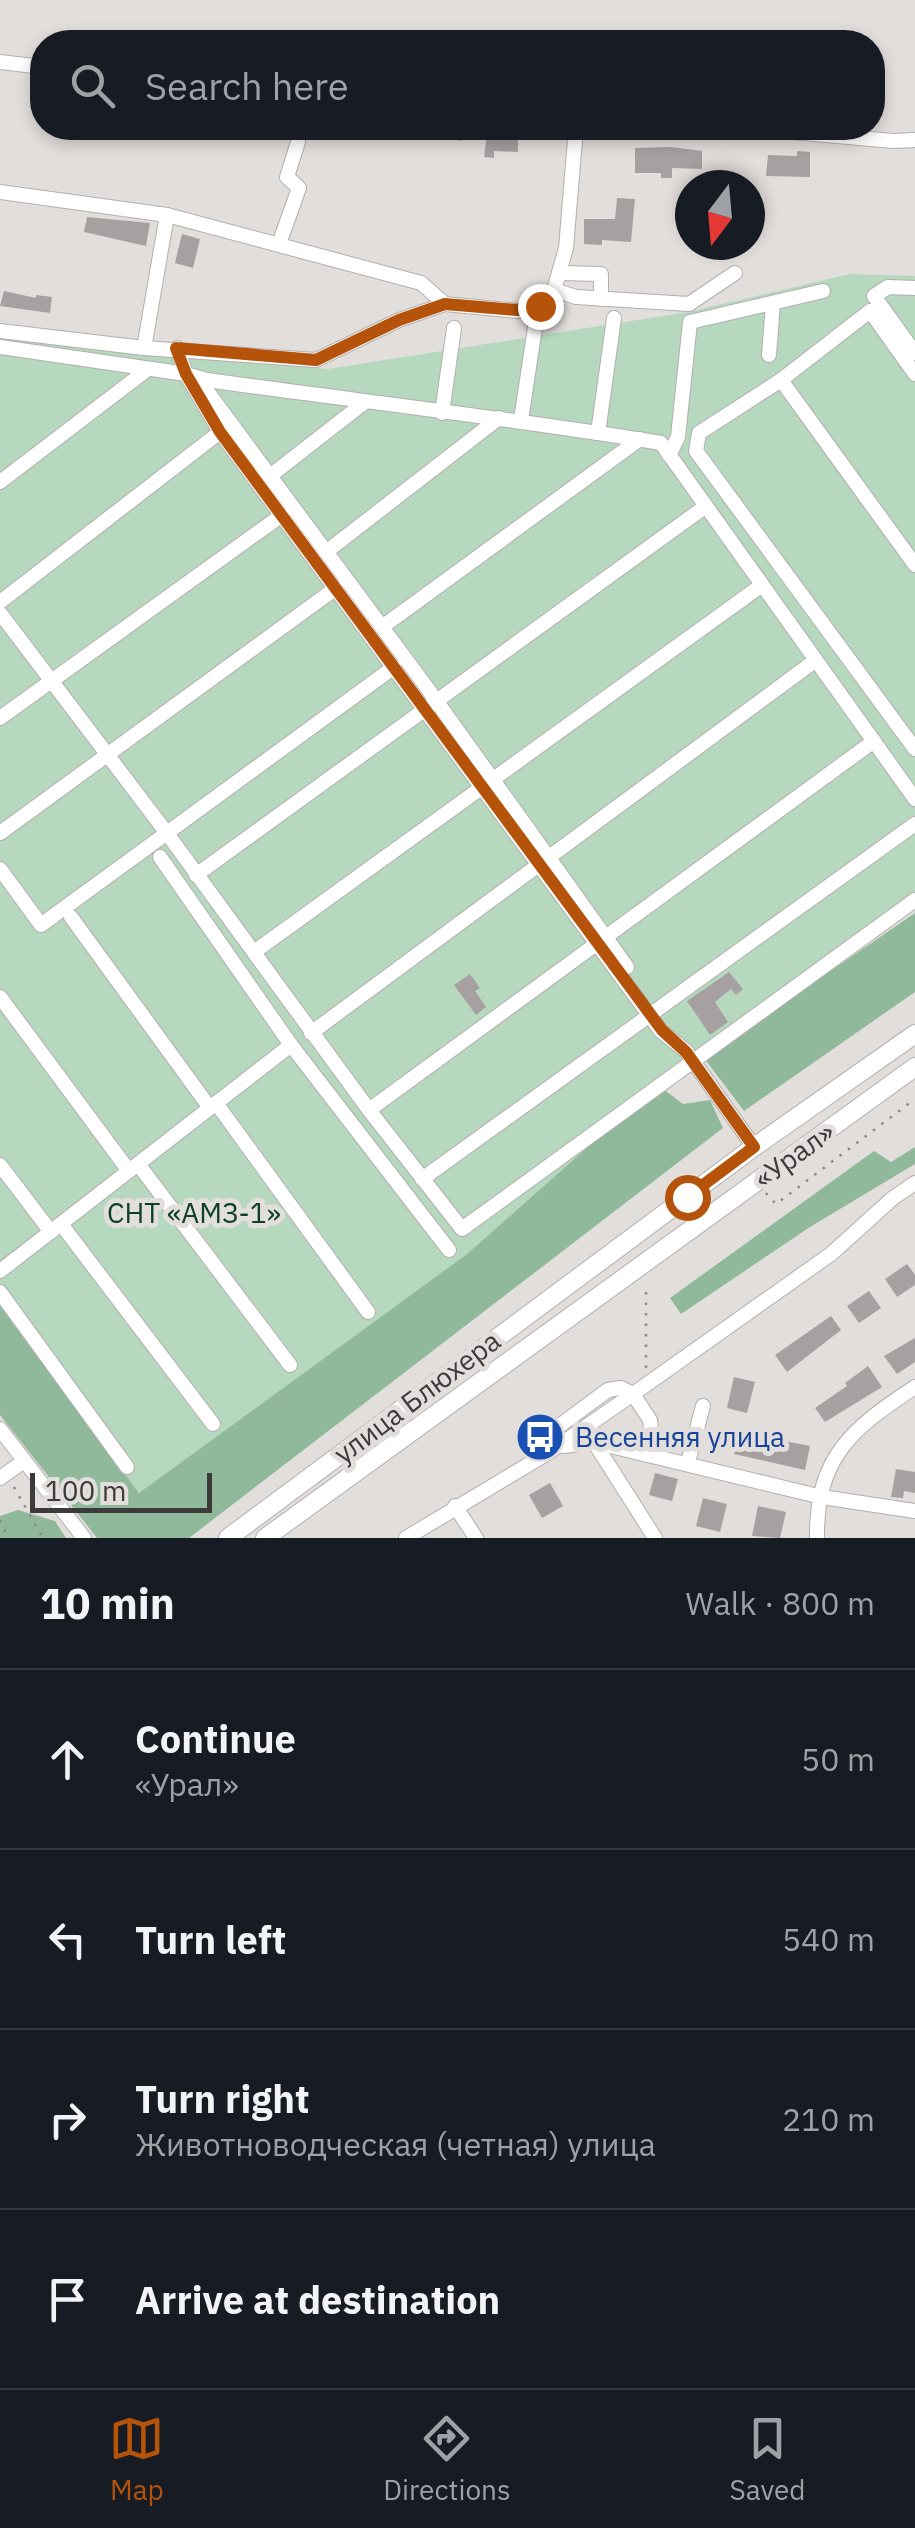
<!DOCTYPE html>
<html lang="en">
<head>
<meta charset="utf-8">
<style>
  :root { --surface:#171b24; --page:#20242c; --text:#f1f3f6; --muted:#9ea1a6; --line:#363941; --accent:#b45309 }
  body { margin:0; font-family:"IBM Plex Sans",sans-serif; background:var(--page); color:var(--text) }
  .compass { position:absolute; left:675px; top:170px; width:90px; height:90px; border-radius:50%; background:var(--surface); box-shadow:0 5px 15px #0003; rotate:196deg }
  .scale { position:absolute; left:30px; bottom:25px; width:182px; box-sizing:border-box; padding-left:10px; border:5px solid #3c3a3a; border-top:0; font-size:28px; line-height:35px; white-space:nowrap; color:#3c3a3a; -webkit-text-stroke:8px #e2dedc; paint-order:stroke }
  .stop { position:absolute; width:30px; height:30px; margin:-22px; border:8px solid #b45309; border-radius:50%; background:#fff }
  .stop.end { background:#b45309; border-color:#fff; box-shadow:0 2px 10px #0008 }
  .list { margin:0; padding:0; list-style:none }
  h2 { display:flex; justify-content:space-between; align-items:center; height:130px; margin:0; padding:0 40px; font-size:42px }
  h2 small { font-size:32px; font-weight:400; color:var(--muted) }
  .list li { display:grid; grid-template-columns:65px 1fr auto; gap:30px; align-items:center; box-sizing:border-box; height:180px; padding:0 40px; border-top:2px solid var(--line) }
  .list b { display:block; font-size:38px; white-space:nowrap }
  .list p { margin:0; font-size:32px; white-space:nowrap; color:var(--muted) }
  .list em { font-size:32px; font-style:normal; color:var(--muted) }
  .icon { flex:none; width:55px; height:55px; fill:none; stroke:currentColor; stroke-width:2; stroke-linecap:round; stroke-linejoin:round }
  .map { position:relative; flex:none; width:915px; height:1538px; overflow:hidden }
  .search { position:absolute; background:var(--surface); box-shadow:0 5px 15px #0003; left:30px; right:30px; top:30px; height:110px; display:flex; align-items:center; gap:25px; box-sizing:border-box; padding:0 35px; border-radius:40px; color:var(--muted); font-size:38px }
  .sheet { height:850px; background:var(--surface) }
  nav { display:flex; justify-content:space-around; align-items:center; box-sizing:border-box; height:140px; border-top:2px solid var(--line); background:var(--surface); font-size:28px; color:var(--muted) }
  nav a { display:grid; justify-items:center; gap:5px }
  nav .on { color:var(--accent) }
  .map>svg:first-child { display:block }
  .green { fill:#b5d8bf }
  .forest { fill:#90b99c }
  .building { fill:#a6a1a0 }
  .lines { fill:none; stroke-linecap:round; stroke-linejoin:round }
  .minor-casing { stroke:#b3afad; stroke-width:16 }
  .major-casing { stroke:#b3afad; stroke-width:20 }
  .path { stroke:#8d8a89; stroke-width:2.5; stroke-dasharray:2.5 8; stroke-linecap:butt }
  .minor { stroke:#fff; stroke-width:14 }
  .major { stroke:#fff; stroke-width:18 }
  .route { stroke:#b45309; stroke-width:12 }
  .labels { text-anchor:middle; stroke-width:10; stroke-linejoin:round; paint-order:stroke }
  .street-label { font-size:28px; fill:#3c3a3a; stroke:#e2dedc }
  .park-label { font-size:28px; fill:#0d4024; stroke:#e2dedc }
  .transit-label { font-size:28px; fill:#164399; stroke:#e2dedc; text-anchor:start }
</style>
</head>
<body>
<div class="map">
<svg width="915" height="1538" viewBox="0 0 915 1538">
  <rect width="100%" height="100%" fill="#e2dedc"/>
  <!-- green -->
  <path class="green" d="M850 274 915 276V905L658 1085 467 1254 139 1493 0 1306V328L328 369 688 312Z"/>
  <!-- forest -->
  <g class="forest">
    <path d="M915 913V992L744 1111 704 1058Z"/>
    <path d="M658 1085 683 1104 710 1100 723 1128 189 1538H97L0 1415V1306L139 1493 467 1254Z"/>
    <path d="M915 1147V1164L810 1227 681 1314 670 1298 874 1151 891 1162Z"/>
    <path d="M18 1510 55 1521 66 1538H0V1516Z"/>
  </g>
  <!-- building -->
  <g class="building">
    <path d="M383 128H464L461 141 425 132 423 140 396 134 395 139 382 136Z"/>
    <path d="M487 135 518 136V152L494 151V158L484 157Z"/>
    <path d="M671 147 702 151V169L672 168V178H661V173H635V148Z"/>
    <path d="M797 151 810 152V177L766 176 768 155 797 156Z"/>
    <path d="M617 198 635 199 631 242 602 240V245L584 244V219H615Z"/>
    <path d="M87 217 150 223 146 246 84 232Z"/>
    <path d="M182 234 200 239 193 268 175 263Z"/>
    <path d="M4 291 36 298V295L52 297 50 313 0 306Z"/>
    <path d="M729 972 743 989 736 995 731 989 715 1002 728 1022 710 1035 687 1001Z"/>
    <path d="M470 974 480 988 475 991 486 1007 476 1015 454 985Z"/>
    <path d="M907 1264 915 1275V1285L897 1297 885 1279Z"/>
    <path d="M869 1291 881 1308 859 1323 847 1306Z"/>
    <path d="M831 1316 841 1330 787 1372 775 1355Z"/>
    <path d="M915 1338V1362L897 1374 884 1356Z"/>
    <path d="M868 1366 882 1387 825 1422 815 1408 847 1386 845 1383Z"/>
    <path d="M734 1377 755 1382 747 1413 727 1408Z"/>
    <path d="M740 1432 810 1446 805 1470 734 1454Z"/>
    <path d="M896 1469 915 1472V1493L904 1491 903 1498 891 1497Z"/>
    <path d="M655 1473 678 1479 672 1501 649 1495Z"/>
    <path d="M550 1483 563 1506 542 1518 529 1495Z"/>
    <path d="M703 1498 727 1504 720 1532 696 1526Z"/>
    <path d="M758 1506 786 1512 780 1538 752 1536Z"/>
  </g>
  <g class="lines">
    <!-- minor casing -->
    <g class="minor-casing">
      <g id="minor">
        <path d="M0 62 42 67"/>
        <path d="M748 128 893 141 915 140"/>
        <path d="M0 192 167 215 421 283 445 304"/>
        <path d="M279 244 299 188 287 177 298 142"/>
        <path d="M559 273 601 274V299"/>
        <path d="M915 288 888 287 874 296 915 353"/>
        <path d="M554 290 576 297 689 304 735 273"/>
        <path d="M0 331 144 348 316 360 399 320 445 304 517 311 540 306 554 290 566 248 576 128"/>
        <path d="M0 347 186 374 220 432 661 1031 687 1052"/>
        <path d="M144 348 167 215"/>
        <path d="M177 348 186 374 207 380V391L425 685 627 967"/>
        <path d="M769 355 773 303"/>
        <path d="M915 374 870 311 781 380 699 433 696 451 915 749"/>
        <path d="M207 380C358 401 510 418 661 443L915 799"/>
        <path d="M781 380 915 565"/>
        <path d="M442 413 454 328"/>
        <path d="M521 420 536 321"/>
        <path d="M598 433 614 318"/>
        <path d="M669 455 678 437 690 322 823 291"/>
        <path d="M270 476 365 402"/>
        <path d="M0 482 148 369"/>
        <path d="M326 552 499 418"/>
        <path d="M0 602 220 432"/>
        <path d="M0 613 166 832 369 1110 462 1229 915 900"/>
        <path d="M382 627 640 439"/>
        <path d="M0 718 282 515"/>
        <path d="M0 833 336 588"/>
        <path d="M160 857 291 1045 449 1250"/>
        <path d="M0 869 41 925 394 667"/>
        <path d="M196 875 706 506"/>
        <path d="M71 917 210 1108"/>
        <path d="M254 952 762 585"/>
        <path d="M0 997 129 1171"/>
        <path d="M311 1033 816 660"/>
        <path d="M688 1054 754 1147"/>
        <path d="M216 1103 368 1312"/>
        <path d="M369 1110 874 741"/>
        <path d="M138 1164 290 1365"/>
        <path d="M0 1165 51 1232"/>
        <path d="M422 1179 915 824"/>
        <path d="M61 1224 213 1424"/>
        <path d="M0 1271 291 1045"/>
        <path d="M0 1292 127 1467"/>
        <path d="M0 1429 84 1538"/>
        <path d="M594 1442 655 1538"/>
        <path d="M564 1446 594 1442 822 1497 915 1511"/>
        <path d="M534 1461 547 1435 608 1390 621 1388 633 1394 650 1420 652 1438 644 1453"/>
        <path d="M688 1462 703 1406"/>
        <path d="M0 1478 24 1461"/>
        <path d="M455 1506 476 1538"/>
        <path d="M406 1538 551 1451 633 1394 831 1254 893 1198 915 1183"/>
        <path d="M817 1538C816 1456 853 1428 915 1387"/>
      </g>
    </g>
    <!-- major casing -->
    <g class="major-casing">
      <g id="major">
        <path d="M228 1538 754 1147 915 1034"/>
        <path d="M265 1538 915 1067"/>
      </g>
    </g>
    <!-- path -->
    <g class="path">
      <path d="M766 1193 776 1204 915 1099"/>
      <path d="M646 1368V1288"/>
      <path d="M14 1487 43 1538"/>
      <path d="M0 1520 8 1538"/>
    </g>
    <!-- minor -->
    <use href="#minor" class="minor"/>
    <!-- major -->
    <use href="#major" class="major"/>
  </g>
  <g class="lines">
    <!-- route -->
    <path class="route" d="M540 306 517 310 445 304 399 320 316 360 176 348 186 374 220 432 662 1030 686 1052 754 1147 687 1197"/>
  </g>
  <!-- icons -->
  <defs>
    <g id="bus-disc" transform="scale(2.5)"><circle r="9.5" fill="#1a4fb4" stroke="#e2dedc"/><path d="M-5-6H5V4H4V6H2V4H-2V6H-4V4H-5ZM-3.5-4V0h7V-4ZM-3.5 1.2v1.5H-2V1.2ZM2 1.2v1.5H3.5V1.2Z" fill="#fff"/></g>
  </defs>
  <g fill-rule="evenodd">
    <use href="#bus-disc" x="540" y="1437"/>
  </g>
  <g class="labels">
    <!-- street labels -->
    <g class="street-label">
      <text transform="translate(794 1155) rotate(-36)" y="10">«Урал»</text>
      <text transform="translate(417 1397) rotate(-37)" y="10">улица Блюхера</text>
    </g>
    <!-- park labels -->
    <g class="park-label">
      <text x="194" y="1223">СНТ «АМЗ-1»</text>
    </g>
    <!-- transit labels -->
    <g class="transit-label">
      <text x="575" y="1447">Весенняя улица</text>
    </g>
  </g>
</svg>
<svg class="compass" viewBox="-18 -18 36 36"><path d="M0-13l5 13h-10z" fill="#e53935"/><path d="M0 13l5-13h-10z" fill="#9ea1a6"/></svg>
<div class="scale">100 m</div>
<div class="stop" style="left:687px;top:1197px"></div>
<div class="stop end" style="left:540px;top:306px"></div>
<div class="search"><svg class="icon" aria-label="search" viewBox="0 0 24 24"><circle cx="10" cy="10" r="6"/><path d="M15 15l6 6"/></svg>Search here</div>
</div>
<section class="sheet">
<h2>10 min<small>Walk · 800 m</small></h2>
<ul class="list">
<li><svg class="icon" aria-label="ahead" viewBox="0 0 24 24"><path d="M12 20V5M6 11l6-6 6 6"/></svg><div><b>Continue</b><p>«Урал»</p></div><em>50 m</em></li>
<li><svg class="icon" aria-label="left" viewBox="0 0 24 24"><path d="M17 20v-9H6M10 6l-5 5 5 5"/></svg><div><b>Turn left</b></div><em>540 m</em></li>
<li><svg class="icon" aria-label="right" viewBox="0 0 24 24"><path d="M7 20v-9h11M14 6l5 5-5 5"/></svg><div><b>Turn right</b><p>Животноводческая (четная) улица</p></div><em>210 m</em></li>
<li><svg class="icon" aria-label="arrive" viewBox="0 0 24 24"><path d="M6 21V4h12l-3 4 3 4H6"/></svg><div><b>Arrive at destination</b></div></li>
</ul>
</section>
<nav>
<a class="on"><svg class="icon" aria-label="map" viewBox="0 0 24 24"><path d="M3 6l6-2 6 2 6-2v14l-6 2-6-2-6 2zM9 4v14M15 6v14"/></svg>Map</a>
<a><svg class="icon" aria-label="directions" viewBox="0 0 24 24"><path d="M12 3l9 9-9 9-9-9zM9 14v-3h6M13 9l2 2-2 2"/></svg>Directions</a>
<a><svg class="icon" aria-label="saved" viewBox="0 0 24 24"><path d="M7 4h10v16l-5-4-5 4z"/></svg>Saved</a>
</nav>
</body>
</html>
